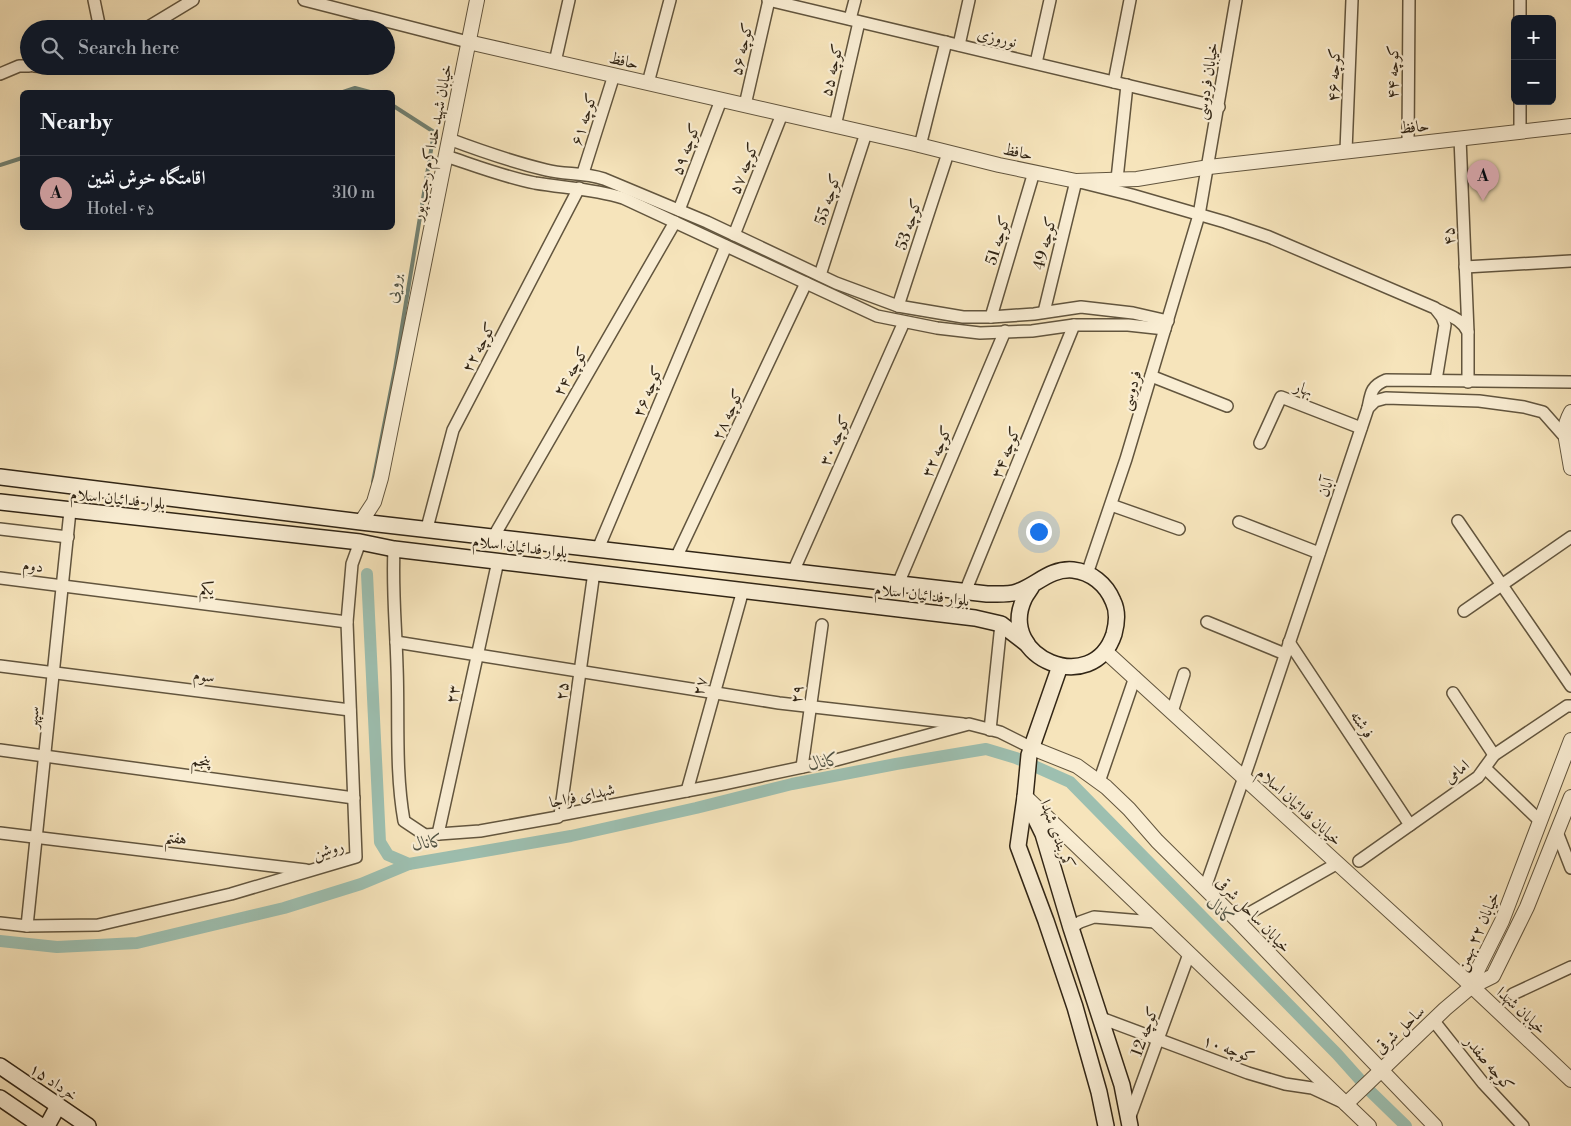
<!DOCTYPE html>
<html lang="en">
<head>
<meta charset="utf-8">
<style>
  :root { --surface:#171b24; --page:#20242c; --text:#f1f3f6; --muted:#9ea1a6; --line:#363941; --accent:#c59692 }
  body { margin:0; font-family:"Libre Bodoni",Amiri,serif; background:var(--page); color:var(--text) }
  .controls { position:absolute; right:15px; top:15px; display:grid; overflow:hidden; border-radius:8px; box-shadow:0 5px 20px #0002 }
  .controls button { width:45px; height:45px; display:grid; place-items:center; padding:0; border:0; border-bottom:1px solid var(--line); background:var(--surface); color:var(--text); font:25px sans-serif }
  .you { position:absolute; left:1038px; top:531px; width:18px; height:18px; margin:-12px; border:4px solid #fff; border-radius:50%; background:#1a73e8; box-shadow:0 0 0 8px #1a73e833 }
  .badge { display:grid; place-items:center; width:32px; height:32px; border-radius:50%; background:var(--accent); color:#111; font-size:16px; font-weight:700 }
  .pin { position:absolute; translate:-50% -41px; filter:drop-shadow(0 1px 2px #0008) }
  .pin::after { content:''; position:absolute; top:26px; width:18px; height:15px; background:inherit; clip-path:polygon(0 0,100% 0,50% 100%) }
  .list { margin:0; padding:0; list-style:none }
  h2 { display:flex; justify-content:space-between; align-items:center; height:65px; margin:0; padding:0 20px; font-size:21px }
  h2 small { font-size:16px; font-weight:400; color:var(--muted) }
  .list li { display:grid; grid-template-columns:32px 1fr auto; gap:15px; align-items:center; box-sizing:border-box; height:75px; padding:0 20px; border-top:1px solid var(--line) }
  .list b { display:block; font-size:19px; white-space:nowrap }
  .list p { margin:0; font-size:16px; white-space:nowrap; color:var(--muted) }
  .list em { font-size:16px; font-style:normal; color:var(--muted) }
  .icon { flex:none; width:28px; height:28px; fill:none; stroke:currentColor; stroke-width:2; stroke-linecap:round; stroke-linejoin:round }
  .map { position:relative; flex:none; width:1571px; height:1126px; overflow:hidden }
  .search { position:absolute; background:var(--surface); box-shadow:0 5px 20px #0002; left:20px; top:20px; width:375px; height:55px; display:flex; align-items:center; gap:12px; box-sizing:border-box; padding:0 18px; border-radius:28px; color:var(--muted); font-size:19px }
  .panel { position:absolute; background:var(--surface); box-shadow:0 5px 20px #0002; left:20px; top:90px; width:375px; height:140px; border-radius:8px }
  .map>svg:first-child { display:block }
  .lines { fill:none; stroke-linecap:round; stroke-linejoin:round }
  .stream { stroke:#728172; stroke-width:4 }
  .canal { stroke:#9dbfb0; stroke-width:12 }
  .minor-casing { stroke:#62553e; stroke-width:14 }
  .tertiary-casing { stroke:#62553e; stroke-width:16 }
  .secondary-casing { stroke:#312515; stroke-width:18 }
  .minor { stroke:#f9edd3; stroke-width:11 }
  .tertiary { stroke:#f9edd3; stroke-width:14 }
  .secondary { stroke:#f9edd3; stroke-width:15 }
  .labels { text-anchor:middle; stroke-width:4.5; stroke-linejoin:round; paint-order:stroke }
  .street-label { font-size:16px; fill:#312515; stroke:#f9edd3 }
  .water-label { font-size:18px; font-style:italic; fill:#515344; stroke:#f9edd3 }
</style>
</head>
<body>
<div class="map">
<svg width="1571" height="1126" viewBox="0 0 1571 1126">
  <rect width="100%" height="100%" fill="#f6e4bb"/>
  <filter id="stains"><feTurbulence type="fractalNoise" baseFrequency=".004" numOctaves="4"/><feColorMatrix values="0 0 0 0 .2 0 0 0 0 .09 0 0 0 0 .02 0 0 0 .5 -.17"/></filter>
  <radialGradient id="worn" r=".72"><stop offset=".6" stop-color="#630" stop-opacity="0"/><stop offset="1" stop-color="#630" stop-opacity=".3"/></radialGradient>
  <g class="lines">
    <!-- stream -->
    <g class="stream">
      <path d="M343 92 355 88 370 92"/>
      <path d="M0 165 22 158"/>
      <path d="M373 482 395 369 434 132 392 105"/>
    </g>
    <!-- canal -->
    <g class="canal">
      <path d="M367 574 380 842 388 855 409 864 571 836 696 808 792 784 896 764 986 749 1016 758 1070 782 1337 1054 1371 1092 1406 1126"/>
      <path d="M0 941 57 947 137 943 284 908 361 884 409 864"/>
    </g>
    <!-- minor casing -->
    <g class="minor-casing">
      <g id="minor">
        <path d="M94 0 100 29"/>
        <path d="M304 0 468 42"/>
        <path d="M768 0 1219 107"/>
        <path d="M850 19 855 0"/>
        <path d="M1520 19V0"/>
        <path d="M145 29 193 0"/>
        <path d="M959 45 969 0"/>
        <path d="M555 62 569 0"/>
        <path d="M1036 63 1050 0"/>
        <path d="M34 66 65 68 72 66"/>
        <path d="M0 74 19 66H29"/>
        <path d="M1114 82 1130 0"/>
        <path d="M648 83 670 0"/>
        <path d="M745 105 769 0"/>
        <path d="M835 126 859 22"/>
        <path d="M1520 132V101"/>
        <path d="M1460 138 1468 332"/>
        <path d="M449 139C481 151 513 162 546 170 565 175 583 172 604 179L707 222 836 283 898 306 963 317H991L1034 314 1081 307 1133 313 1168 321"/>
        <path d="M1408 144 1409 0"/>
        <path d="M920 146 946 42"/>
        <path d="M1346 151 1352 0"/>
        <path d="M446 156C476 166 504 177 535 183 565 188 594 189 623 198L877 316 937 328 980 333 1032 331 1074 325H1128L1165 329"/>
        <path d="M583 173 614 75"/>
        <path d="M1117 179 1127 85"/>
        <path d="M679 210 721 100"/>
        <path d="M734 235 782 114"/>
        <path d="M1465 267 1571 261"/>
        <path d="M820 275 866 133"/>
        <path d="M898 306 948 153"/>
        <path d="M1438 310C1450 316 1462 319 1468 332V382"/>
        <path d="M1044 312 1076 181 1132 195 1225 222 1269 237 1435 308 1442 317 1445 325 1436 380"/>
        <path d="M991 317 1034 172"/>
        <path d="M1151 376 1227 406"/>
        <path d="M1368 408C1371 393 1371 386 1386 380L1571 382"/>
        <path d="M1260 443 1281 397 1361 428"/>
        <path d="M1111 505 1179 529"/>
        <path d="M1458 521 1571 686"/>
        <path d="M1239 522 1319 553"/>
        <path d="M427 528 453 430 579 188"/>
        <path d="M0 529 68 537"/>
        <path d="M494 536 675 222"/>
        <path d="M394 549C392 590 396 627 397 667 399 718 395 770 404 821L425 835 480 831 558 817 560 815 723 784 836 760 969 724 1000 732 1032 748"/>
        <path d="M598 549 726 246"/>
        <path d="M676 558 806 283"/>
        <path d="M793 572 904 322"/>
        <path d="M1087 574 1126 459 1199 215 1236 0"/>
        <path d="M0 578 347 622"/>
        <path d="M898 584 1005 331"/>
        <path d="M965 592 1074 325"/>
        <path d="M1464 611 1571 537"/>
        <path d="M1207 622 1285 654"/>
        <path d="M396 642 779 703 963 724"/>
        <path d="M1289 642 1410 825"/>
        <path d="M0 666 350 710"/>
        <path d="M1453 693 1494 755"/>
        <path d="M1172 712 1184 674"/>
        <path d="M990 730 1001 624"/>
        <path d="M0 750 354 798"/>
        <path d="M802 767 822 625"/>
        <path d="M1485 768 1540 821"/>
        <path d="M1099 782 1135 677"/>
        <path d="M687 791 743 590"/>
        <path d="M560 815 594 572"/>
        <path d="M1557 832 1571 868"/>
        <path d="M0 833 306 870"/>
        <path d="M438 834 498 561"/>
        <path d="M1359 861 1478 777 1494 755 1567 706H1571"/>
        <path d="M1205 888 1249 763 1368 408 1375 401 1386 398 1479 401 1524 407 1543 412 1566 438"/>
        <path d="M1237 920 1338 863"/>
        <path d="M0 923 27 926 98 925 231 894 356 857 347 622 352 564 360 542"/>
        <path d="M27 926 70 511"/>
        <path d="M1071 928 1080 922 1094 917 1155 922"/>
        <path d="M1513 994 1571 967"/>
        <path d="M1101 1018 1248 1073 1285 1084 1312 1088 1340 1101"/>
        <path d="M1433 1020 1483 1083 1523 1126"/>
        <path d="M1129 1119 1189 954"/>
      </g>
    </g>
    <!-- tertiary casing -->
    <g class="tertiary-casing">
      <g id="tertiary">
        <path d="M468 42 911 143 999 165 1076 181 1137 179 1209 167 1571 126"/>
        <path d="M1571 412C1564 425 1563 434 1571 447"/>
        <path d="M1566 439 1571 468"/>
        <path d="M361 522 374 502 381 478 477 0"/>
        <path d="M1105 651 1463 978 1571 1080"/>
        <path d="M1032 748 1077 766 1106 787 1129 809 1157 841 1237 920 1435 1126"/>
        <path d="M1028 799 1369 1126"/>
        <path d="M1471 987 1477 971 1502 921 1571 740"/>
        <path d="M1346 1104 1445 1009 1471 987 1493 976 1527 907 1571 797"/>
      </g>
    </g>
    <!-- secondary casing -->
    <g class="secondary-casing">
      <g id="secondary">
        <path d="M0 477 361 522 987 594C997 594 1009 595 1017 592 1037 585 1050 568 1073 570 1091 572 1106 584 1113 601 1118 611 1117 623 1114 634 1093 698 997 658 1024 599 1026 594 1030 590 1032 586"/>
        <path d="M0 502 360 542 394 549 975 618 1001 624 1027 644"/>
        <path d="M1060 666 1029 755 1025 797 1018 846 1046 921 1075 1007 1099 1092 1106 1126"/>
        <path d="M1025 797 1043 834 1071 928 1122 1085 1130 1126"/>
        <path d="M0 1066 88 1126"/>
        <path d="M0 1098 41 1126"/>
        <path d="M47 1126 58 1106"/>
      </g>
    </g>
    <!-- minor -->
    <use href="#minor" class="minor"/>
    <!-- tertiary -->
    <use href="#tertiary" class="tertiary"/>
    <!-- secondary -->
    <use href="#secondary" class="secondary"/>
  </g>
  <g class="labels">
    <!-- street labels -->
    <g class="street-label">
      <text transform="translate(997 37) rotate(13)" y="6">نوروزی</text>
      <text transform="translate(741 49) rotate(-77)" y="6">کوچه ۵۶</text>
      <text transform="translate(624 60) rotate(13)" y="6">حافظ</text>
      <text transform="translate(831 70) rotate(-77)" y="6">کوچه ۵۵</text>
      <text transform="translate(1392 72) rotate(-89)" y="6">کوچه ۴۴</text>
      <text transform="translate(1333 75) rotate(-88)" y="6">کوچه ۴۶</text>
      <text transform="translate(1206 81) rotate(-81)" y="6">خیابان فردوسی</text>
      <text transform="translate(583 119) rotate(-72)" y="6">کوچه ۶۱</text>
      <text transform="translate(1414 126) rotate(-6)" y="6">حافظ</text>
      <text transform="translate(431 142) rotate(-79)" y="6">خیابان شهید خداکرم رجب پور</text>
      <text transform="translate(685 149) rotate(-69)" y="6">کوچه ۵۹</text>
      <text transform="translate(1018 151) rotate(12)" y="6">حافظ</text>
      <text transform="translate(743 168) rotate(-68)" y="6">کوچه ۵۷</text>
      <text transform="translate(827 199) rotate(-72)" y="6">کوچه 55</text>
      <text transform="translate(908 224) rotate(-72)" y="6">کوچه 53</text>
      <text transform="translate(1448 236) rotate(-92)" y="6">۴۵</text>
      <text transform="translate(997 240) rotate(-73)" y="6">کوچه 51</text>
      <text transform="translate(1044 243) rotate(-76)" y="6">کوچه 49</text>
      <text transform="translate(478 347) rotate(-62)" y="6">کوچه ۲۲</text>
      <text transform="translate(570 371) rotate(-60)" y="6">کوچه ۲۴</text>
      <text transform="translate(1304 388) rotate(21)" y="6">بهار</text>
      <text transform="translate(1130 390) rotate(-73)" y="6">فردوسی</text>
      <text transform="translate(647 391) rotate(-67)" y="6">کوچه ۲۶</text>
      <text transform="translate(727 414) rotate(-65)" y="6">کوچه ۲۸</text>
      <text transform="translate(834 440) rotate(-66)" y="6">کوچه ۳۰</text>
      <text transform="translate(936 451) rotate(-67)" y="6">کوچه ۳۲</text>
      <text transform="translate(1005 452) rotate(-68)" y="6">کوچه ۳۴</text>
      <text transform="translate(1325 487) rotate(-71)" y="6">آبان</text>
      <text transform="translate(118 498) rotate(6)" y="6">بلوار فدائیان اسلام</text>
      <text transform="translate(520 546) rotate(7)" y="6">بلوار فدائیان اسلام</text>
      <text transform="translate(33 565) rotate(7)" y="6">دوم</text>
      <text transform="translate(207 588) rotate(7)" y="6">یکم</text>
      <text transform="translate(922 594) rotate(7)" y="6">بلوار فدائیان اسلام</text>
      <text transform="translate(204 675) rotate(7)" y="6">سوم</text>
      <text transform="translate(699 686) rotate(-75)" y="6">۲۷</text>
      <text transform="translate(561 691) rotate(-82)" y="6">۲۵</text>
      <text transform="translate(452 694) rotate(-78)" y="6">۲۳</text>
      <text transform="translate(796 694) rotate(-82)" y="6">۲۹</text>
      <text transform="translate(32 717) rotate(-84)" y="6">سپهر</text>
      <text transform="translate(1363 724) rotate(57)" y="6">فرشته</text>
      <text transform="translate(201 760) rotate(8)" y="6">پنجم</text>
      <text transform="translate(1456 771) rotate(-39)" y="6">امامی</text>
      <text transform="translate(582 795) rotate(-12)" y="6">شهدای فراجا</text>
      <text transform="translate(1300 806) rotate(42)" y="6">خیابان فدائیان اسلام</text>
      <text transform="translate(1058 834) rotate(70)" y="6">کمربندی شهدا</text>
      <text transform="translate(176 837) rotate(7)" y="6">هفتم</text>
      <text transform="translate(328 849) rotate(-16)" y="6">روشن</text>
      <text transform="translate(1254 914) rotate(46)" y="6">خیابان ساحل شرقی</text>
      <text transform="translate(1477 931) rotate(-66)" y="6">خیابان ۲۲ بهمن</text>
      <text transform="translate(1522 1010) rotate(43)" y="6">خیابان شهدا</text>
      <text transform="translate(1399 1029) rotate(-43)" y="6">ساحل شرقی</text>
      <text transform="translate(1144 1031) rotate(-70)" y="6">کوچه 12</text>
      <text transform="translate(1229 1048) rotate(20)" y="6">کوچه ۱۰</text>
      <text transform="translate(1490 1063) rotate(50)" y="6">کوچه صفدر</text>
      <text transform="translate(54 1081) rotate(34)" y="6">۱۵ خرداد</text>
    </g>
    <!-- water labels -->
    <g class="water-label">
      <text transform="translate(393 288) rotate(-80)" y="6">برویی</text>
      <text transform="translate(824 761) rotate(-10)" y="6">کانال</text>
      <text transform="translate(428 842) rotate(-7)" y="6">کانال</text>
      <text transform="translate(1221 911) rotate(46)" y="6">کانال</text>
    </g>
  </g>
  <rect width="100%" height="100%" filter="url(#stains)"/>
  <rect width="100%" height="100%" fill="url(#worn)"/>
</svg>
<div class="controls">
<button>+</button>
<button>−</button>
</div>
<div class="you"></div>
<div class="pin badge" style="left:1483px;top:201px">A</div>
<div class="search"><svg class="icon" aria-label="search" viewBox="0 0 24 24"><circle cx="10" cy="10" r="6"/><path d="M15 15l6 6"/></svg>Search here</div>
<section class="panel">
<h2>Nearby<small></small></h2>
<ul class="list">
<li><span class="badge">A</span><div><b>اقامتگاه خوش نشین</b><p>Hotel · ۴۵</p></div><em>310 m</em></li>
</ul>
</section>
</div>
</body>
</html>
